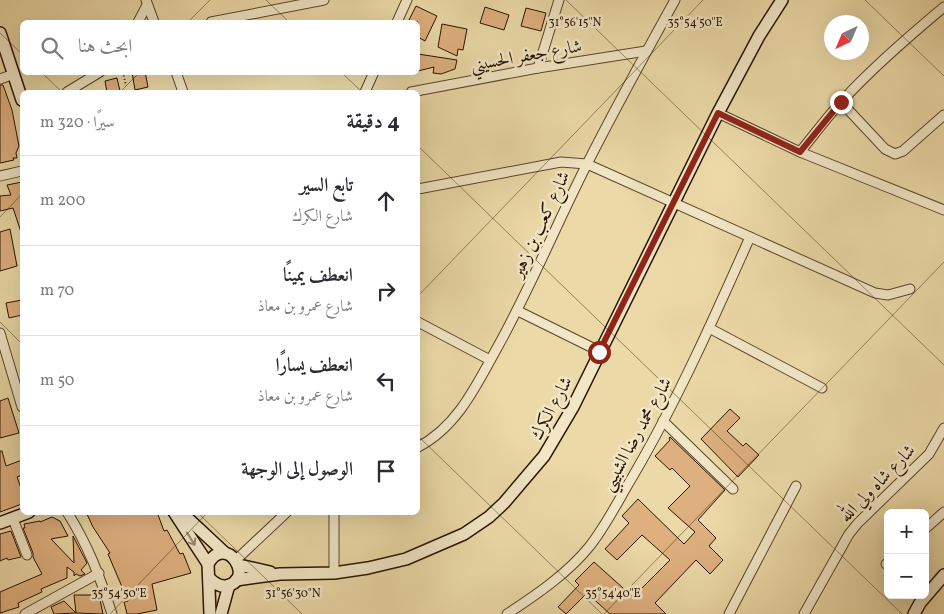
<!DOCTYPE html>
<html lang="ar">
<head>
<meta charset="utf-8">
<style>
  :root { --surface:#fff; --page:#f2f2f3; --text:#2b2b33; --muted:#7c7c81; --line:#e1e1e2 }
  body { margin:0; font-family:Vollkorn,Amiri,serif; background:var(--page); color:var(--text); direction:rtl }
  .controls { position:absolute; right:15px; bottom:15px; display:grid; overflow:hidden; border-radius:8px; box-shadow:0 5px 20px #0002 }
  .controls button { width:45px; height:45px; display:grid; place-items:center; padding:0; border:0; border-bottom:1px solid var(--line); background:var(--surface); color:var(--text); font:25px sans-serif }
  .compass { position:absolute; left:824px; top:15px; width:45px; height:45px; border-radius:50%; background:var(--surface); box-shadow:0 5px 20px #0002; rotate:224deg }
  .stop { position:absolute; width:15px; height:15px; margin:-11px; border:4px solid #8f2418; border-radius:50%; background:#fff }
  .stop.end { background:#8f2418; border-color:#fff; box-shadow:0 1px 5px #0008 }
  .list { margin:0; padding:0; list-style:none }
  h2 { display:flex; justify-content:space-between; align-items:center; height:65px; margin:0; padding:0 20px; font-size:21px }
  h2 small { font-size:16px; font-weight:400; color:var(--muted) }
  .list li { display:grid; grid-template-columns:32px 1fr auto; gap:15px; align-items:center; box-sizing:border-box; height:90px; padding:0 20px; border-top:1px solid var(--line) }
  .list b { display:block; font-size:19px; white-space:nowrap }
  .list p { margin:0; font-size:16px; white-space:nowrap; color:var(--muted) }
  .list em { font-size:16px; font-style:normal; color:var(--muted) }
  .icon { flex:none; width:28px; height:28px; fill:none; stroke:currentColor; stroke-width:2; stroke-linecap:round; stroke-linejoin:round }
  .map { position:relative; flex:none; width:944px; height:614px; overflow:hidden; direction:ltr }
  .search { position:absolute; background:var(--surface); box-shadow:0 5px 20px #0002; left:20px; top:20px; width:400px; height:55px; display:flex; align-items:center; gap:12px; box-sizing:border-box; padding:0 18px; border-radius:8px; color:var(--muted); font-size:19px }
  .panel { position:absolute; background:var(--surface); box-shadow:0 5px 20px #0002; left:20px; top:90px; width:400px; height:425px; border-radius:8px; direction:rtl }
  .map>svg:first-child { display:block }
  .building { fill:#dfb07f; stroke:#291400 }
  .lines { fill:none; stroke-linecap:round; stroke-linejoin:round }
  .street-casing { stroke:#5a452a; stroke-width:11 }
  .secondary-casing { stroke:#291400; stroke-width:14 }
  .path { stroke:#291400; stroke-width:2; stroke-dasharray:1 2.5; stroke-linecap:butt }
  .street { stroke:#f2e6c6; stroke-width:9 }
  .secondary { stroke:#f2e6c6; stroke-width:11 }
  .oneway { stroke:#98886d }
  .route { stroke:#8f2418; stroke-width:6 }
  .ticks { fill:none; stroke:#291400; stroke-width:1; stroke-opacity:0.45 }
  .labels { text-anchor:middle; stroke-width:5; stroke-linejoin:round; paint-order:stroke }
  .street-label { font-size:18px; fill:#291400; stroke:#f2e6c6 }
  .ticks-label { font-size:12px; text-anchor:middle; fill:#291400; stroke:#f2e6c6; stroke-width:5; stroke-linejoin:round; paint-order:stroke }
</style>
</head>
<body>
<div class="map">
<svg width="944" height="614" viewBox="0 0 944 614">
  <rect width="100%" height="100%" fill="#ebd9a7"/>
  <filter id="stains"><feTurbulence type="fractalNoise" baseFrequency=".004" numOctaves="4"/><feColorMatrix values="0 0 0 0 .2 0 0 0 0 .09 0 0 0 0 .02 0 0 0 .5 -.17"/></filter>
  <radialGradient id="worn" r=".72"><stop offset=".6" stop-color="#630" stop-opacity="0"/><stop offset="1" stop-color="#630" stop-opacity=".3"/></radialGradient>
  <!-- building -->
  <g class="building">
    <path d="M416 6 437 16 425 41 418 37V22H408Z"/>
    <path d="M485 7 509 15 504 30 480 23Z"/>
    <path d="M526 8 546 13 541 31 521 26Z"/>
    <path d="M442 24 467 29 463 50 458 49 457 56 438 47Z"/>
    <path d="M418 54 457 60 455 69 441 74 433 73 434 67 418 71Z"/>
    <path d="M132 72H145L148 87 135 90Z"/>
    <path d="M117 78 120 91 107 92 105 81Z"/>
    <path d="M0 85H3L12 110 19 146 16 153 17 158H13L14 160 0 163Z"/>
    <path d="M22 182V232H21L13 208 0 211V196L11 195 7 185Z"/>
    <path d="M10 229 17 266 0 271V232Z"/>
    <path d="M22 300V315L9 318 6 303Z"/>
    <path d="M8 398 19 433 0 438V401Z"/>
    <path d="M730 409 740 418 727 431 743 446 746 443 759 455 738 477 701 439Z"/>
    <path d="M670 437 725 490 698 520 716 538 709 546 723 560 710 574 696 560 655 603 666 614H610L587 593 566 614 558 607 579 585 575 581 594 562 633 597 670 560 642 535 617 560 605 549 629 523 622 516 638 499 684 544 695 532 668 508 690 486 672 468 670 470 655 456 670 440 669 438Z"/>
    <path d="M0 451H2L6 466 22 460V475L17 477 22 491V504L0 512Z"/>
    <path d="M86 512H157L164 531 167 530 180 554 183 553 191 573 152 584 157 610 137 614H127L124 602 128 601 108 554 110 553 93 527Z"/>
    <path d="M52 517 60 521 68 536 51 539 74 563 73 536 87 563 81 570 85 574 80 576 76 574 74 576V572L67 567V578L41 589 42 592 18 603 19 607 0 613V592L42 574 33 557V553L23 528H25L24 524 40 521V522Z"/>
    <path d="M11 531 21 557 8 560 7 558 0 561V534Z"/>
    <path d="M74 595H99L103 614 76 613Z"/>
    <path d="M64 601 76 613 54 614 51 607Z"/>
  </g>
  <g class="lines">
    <!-- street casing -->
    <g class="street-casing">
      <g id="street">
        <path d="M146 0 154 22"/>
        <path d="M138 22 147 5"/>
        <path d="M211 22 324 0"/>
        <path d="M397 22 407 0"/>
        <path d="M538 68 559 0"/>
        <path d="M176 72 183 92"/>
        <path d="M0 79 14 74"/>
        <path d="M67 92 100 72"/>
        <path d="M365 92 374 72"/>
        <path d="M411 92 538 68 646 51"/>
        <path d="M841 102 885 149 895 154 903 151 944 115"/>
        <path d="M718 113 800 152C814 135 827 117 842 101 873 67 908 37 944 7"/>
        <path d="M800 152 944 210"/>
        <path d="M0 176 22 171"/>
        <path d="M418 189 561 162 587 164 875 293 888 295 910 289"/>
        <path d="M518 311 599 351"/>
        <path d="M418 322 490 360"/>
        <path d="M709 328 822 388"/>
        <path d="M0 333 22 407"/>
        <path d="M663 421 733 489"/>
        <path d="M418 447C457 427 476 386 497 348 530 289 556 225 587 164 615 109 645 54 675 0"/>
        <path d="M67 512C88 545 100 577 112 614"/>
        <path d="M13 519 27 555"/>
        <path d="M925 529 944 512"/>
        <path d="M236 560 287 512"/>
        <path d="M886 564 888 563"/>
        <path d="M334 573V512"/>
        <path d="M25 614 99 573"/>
        <path d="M507 614C536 595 567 574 589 547 606 526 619 499 633 476 678 399 714 318 750 237"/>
        <path d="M729 614 796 486"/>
        <path d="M804 614 849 534 858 523 929 454 944 428"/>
      </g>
    </g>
    <!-- secondary casing -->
    <g class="secondary-casing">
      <g id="secondary">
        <path d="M0 33 22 100"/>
        <path d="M174 512 208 564"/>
        <path d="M181 512 225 553"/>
        <path d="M0 523 29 512"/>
        <path d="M239 565 270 572"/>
        <path d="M209 578C214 583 219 587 226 586 257 580 226 532 208 564L210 614"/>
        <path d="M236 580 280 574 334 573 368 568 406 559 464 534 489 517 504 503 544 456 573 407 718 113 759 36 782 0"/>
        <path d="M221 614 229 585"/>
        <path d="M914 614 920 603 944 575"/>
      </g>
    </g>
    <!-- path -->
    <path class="path" d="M123 72 126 86"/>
    <!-- street -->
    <use href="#street" class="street"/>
    <!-- secondary -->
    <use href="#secondary" class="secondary"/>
  </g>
  <!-- one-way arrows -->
  <defs><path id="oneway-shaft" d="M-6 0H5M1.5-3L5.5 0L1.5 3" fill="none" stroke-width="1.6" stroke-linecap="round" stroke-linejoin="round" transform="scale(1.25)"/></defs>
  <use class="oneway" href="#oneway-shaft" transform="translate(191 539) rotate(58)"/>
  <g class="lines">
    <!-- route -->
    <path class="route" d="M599 352 718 113 800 152 841 102"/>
  </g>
  <!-- ticks -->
  <path class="ticks" d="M266 0 289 22M566 0 944 365M865 0 944 76M188 22 210 0M0 33 22 54M41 72 62 92M341 72 362 92M120 92 140 72M418 146 902 614M0 217 22 194M418 296 703 0M0 322 22 344M418 436 602 614M197 512 302 614M0 612 3 614M110 614 208 512M604 614 944 262"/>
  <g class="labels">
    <!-- street labels -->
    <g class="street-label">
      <text transform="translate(526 55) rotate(-10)" y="6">شارع جعفر الحسيني</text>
      <text transform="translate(540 224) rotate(-65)" y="6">شارع كعب بن زهير</text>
      <text transform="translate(551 408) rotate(-62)" y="6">شارع الكرك</text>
      <text transform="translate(636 434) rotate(-61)" y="6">شارع محمد رضا الشبيبي</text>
      <text transform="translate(877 483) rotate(-46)" y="6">شارع شاه ولي الله</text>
    </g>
  </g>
  <g class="ticks-label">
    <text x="575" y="26">31°56'15"N</text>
    <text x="695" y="26">35°54'50"E</text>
    <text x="119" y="597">35°54'50"E</text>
    <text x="613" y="597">35°54'40"E</text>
    <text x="293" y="597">31°56'30"N</text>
  </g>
  <rect width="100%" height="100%" filter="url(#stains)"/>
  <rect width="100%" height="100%" fill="url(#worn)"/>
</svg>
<div class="controls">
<button>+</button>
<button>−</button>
</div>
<svg class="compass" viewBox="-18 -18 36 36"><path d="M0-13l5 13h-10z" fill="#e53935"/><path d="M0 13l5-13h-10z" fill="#7c7c81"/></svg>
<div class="stop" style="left:599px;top:352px"></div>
<div class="stop end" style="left:841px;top:102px"></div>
<div class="search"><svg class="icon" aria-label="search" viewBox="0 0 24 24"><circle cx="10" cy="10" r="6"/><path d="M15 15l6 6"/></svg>ابحث هنا</div>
<section class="panel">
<h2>4 دقيقة<small>سيرًا · 320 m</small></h2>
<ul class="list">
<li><svg class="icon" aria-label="ahead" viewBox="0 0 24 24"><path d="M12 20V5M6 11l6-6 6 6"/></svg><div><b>تابع السير</b><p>شارع الكرك</p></div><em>200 m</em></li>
<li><svg class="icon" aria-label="right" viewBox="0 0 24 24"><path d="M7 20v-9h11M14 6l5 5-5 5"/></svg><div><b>انعطف يمينًا</b><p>شارع عمرو بن معاذ</p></div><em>70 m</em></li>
<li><svg class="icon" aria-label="left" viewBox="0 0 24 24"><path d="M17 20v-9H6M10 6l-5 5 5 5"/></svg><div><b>انعطف يسارًا</b><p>شارع عمرو بن معاذ</p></div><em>50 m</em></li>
<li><svg class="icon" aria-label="arrive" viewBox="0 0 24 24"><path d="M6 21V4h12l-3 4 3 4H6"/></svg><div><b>الوصول إلى الوجهة</b></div></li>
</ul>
</section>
</div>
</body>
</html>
